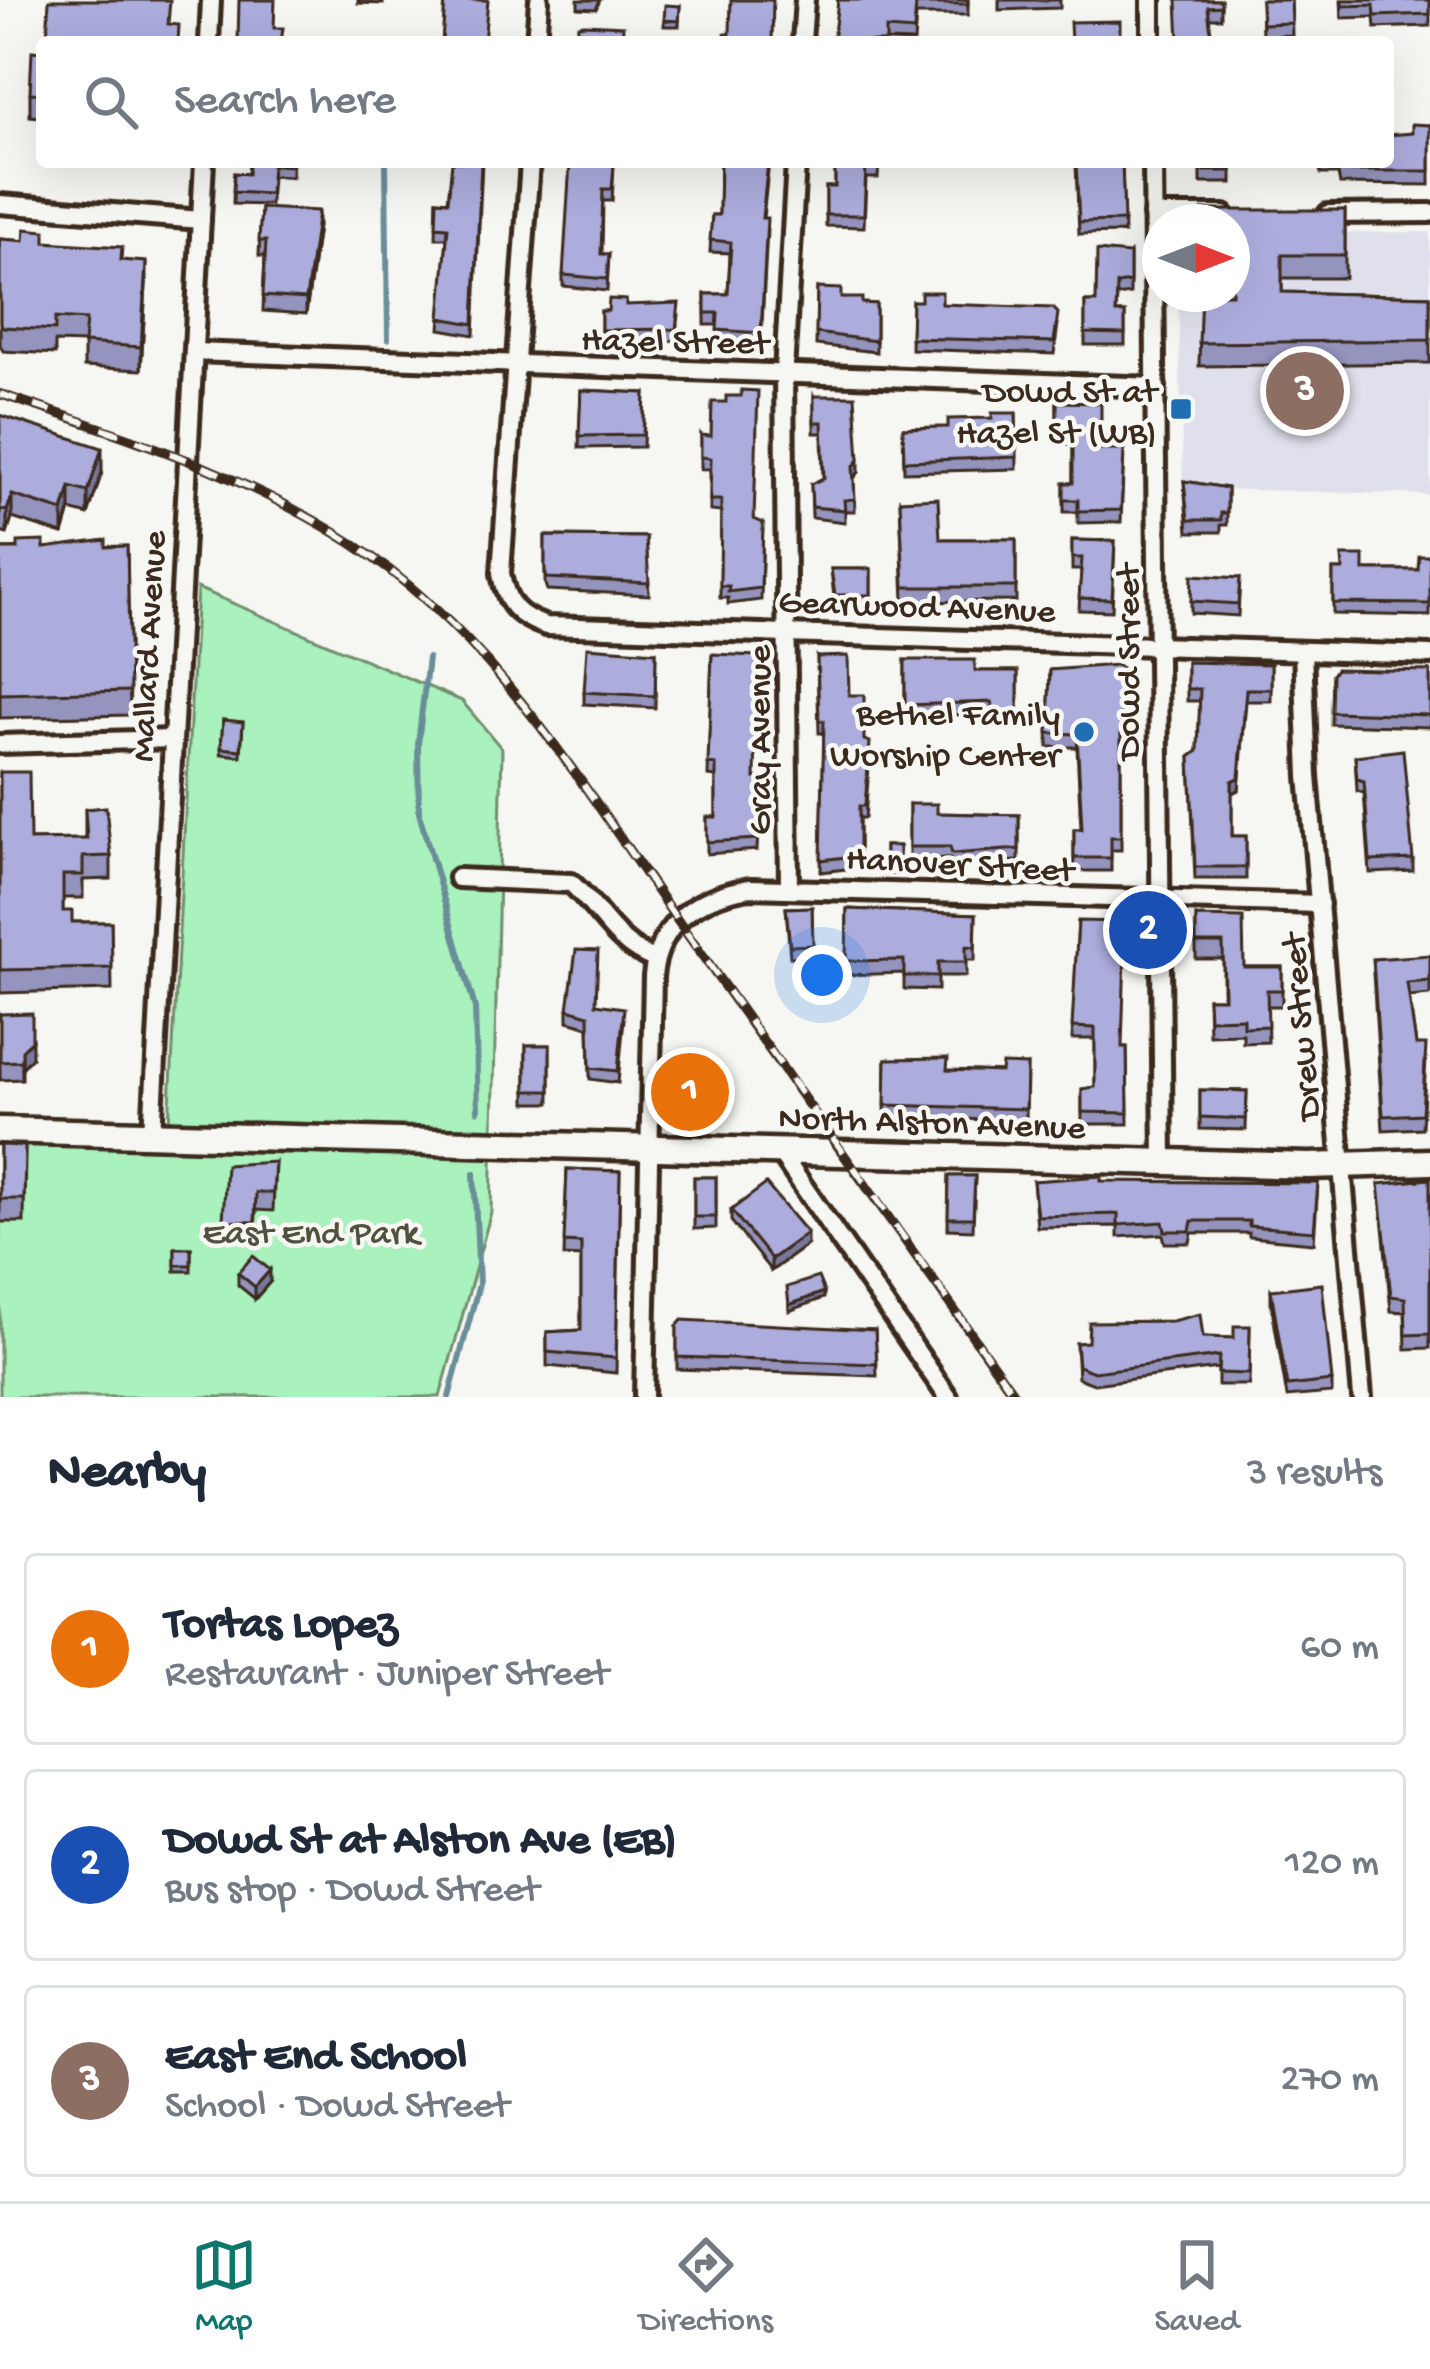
<!DOCTYPE html>
<html lang="en">
<head>
<meta charset="utf-8">
<style>
  :root { --surface:#fff; --page:#f6f6f7; --text:#1f2937; --muted:#747a83; --line:#e0e1e3; --accent:#0f766e }
  body { margin:0; font-family:"Gochi Hand",sans-serif; background:var(--page); color:var(--text) }
  .compass { position:absolute; left:1142px; top:204px; width:108px; height:108px; border-radius:50%; background:var(--surface); box-shadow:0 12px 48px #0002; rotate:90deg }
  .you { position:absolute; left:822px; top:975px; width:42px; height:42px; margin:-30px; border:9px solid #fff; border-radius:50%; background:#1a73e8; box-shadow:0 0 0 18px #1a73e833 }
  .badge { display:grid; place-items:center; width:78px; height:78px; border-radius:50%; background:var(--accent); color:#fff; font-size:39px; font-weight:700 }
  .pin { position:absolute; translate:-50% -50%; border:6px solid #fff; box-shadow:0 3px 12px #0006 }
  .list { margin:0; padding:0; list-style:none }
  h2 { display:flex; justify-content:space-between; align-items:center; height:156px; margin:0; padding:0 48px; font-size:51px }
  h2 small { font-size:39px; font-weight:400; color:var(--muted) }
  .list li { display:grid; grid-template-columns:78px 1fr auto; gap:36px; align-items:center; box-sizing:border-box; height:192px; margin:0 24px 24px; padding:0 24px; border:3px solid var(--line); border-radius:12px }
  .list b { display:block; font-size:45px; white-space:nowrap }
  .list p { margin:0; font-size:39px; white-space:nowrap; color:var(--muted) }
  .list em { font-size:39px; font-style:normal; color:var(--muted) }
  .icon { flex:none; width:66px; height:66px; fill:none; stroke:currentColor; stroke-width:2; stroke-linecap:round; stroke-linejoin:round }
  .map { position:relative; flex:none; width:1430px; height:1397px; overflow:hidden }
  .search { position:absolute; background:var(--surface); box-shadow:0 12px 48px #0002; left:36px; right:36px; top:36px; height:132px; display:flex; align-items:center; gap:30px; box-sizing:border-box; padding:0 42px; border-radius:12px; color:var(--muted); font-size:45px }
  .sheet { height:804px; background:var(--surface) }
  nav { display:flex; justify-content:space-around; align-items:center; box-sizing:border-box; height:168px; border-top:3px solid var(--line); background:var(--surface); font-size:33px; color:var(--muted) }
  nav a { display:grid; justify-items:center; gap:6px }
  nav .on { color:var(--accent) }
  .map>svg:first-child { display:block }
  .built { fill:#e0e0ec }
  .park { fill:#a9f1bd; stroke:#728e6e; stroke-width:3 }
  .lines { fill:none; stroke-linecap:round; stroke-linejoin:round }
  .stream { stroke:#6a8e98; stroke-width:6 }
  .minor-casing { stroke:#3b2a1e; stroke-width:26 }
  .secondary-casing { stroke:#3b2a1e; stroke-width:33 }
  .minor { stroke:#f6f6f2; stroke-width:16 }
  .secondary { stroke:#f6f6f2; stroke-width:24 }
  .rail-casing { stroke:#3b2a1e; stroke-width:10 }
  .rail { stroke:#f6f6f2; stroke-width:6; stroke-dasharray:18; stroke-linecap:butt }
  .wall { fill:#9494be; stroke:#3b2a1e; stroke-width:3 }
  .shaded-wall { fill:#78789b; stroke:#3b2a1e; stroke-width:3 }
  .building { fill:#acacdd; stroke:#3b2a1e; stroke-width:3 }
  .poi-dot { fill:#1f6fb2; stroke:#f6f6f2; stroke-width:4.5 }
  .labels { text-anchor:middle; stroke-width:9; stroke-linejoin:round; paint-order:stroke }
  .street-label { font-size:36px; fill:#3b2a1e; stroke:#f6f6f2 }
  .poi-label { font-size:36px; fill:#3b2a1e; stroke:#f6f6f2; text-anchor:end }
  .park-label { font-size:36px; fill:#51523e; stroke:#f6f6f2 }
</style>
</head>
<body>
<div class="map">
<svg width="1430" height="1397" viewBox="0 0 1430 1397">
  <rect width="100%" height="100%" fill="#f6f6f2"/>
  <filter id="ink" filterUnits="userSpaceOnUse"><feTurbulence type="fractalNoise" baseFrequency=".00833" numOctaves="2"/><feDisplacementMap in="SourceGraphic" scale="24" xChannelSelector="R" yChannelSelector="G"/><feConvolveMatrix kernelMatrix="1 2 1 2 8 2 1 2 1" color-interpolation-filters="sRGB"/></filter>
  <g filter="url(#ink)">
    <!-- built -->
    <path class="built" d="M1430 232V495L1183 488 1178 294H1232V233Z"/>
    <!-- park -->
    <path class="park" d="M197 588 462 701 502 749 491 1212 440 1397H0V1146L168 1142Z"/>
    <g class="lines">
      <!-- stream -->
      <g class="stream">
        <path d="M386 162 388 339"/>
        <path d="M428 658 418 744 419 813 475 1008 478 1111"/>
        <path d="M449 1397 479 1284 474 1173"/>
      </g>
      <!-- minor casing -->
      <g class="minor-casing">
        <g id="minor">
          <path d="M1151 0V42"/>
          <path d="M209 42 211 0"/>
          <path d="M536 42 539 0"/>
          <path d="M802 42 805 0"/>
          <path d="M530 162 501 573C506 604 517 616 546 626L1430 655"/>
          <path d="M1153 162 1163 1161"/>
          <path d="M0 204 201 220"/>
          <path d="M1328 214 1430 213"/>
          <path d="M1153 215H1224"/>
          <path d="M194 352 1156 387"/>
          <path d="M1303 651 1308 776 1362 1397"/>
          <path d="M0 744 172 739"/>
          <path d="M458 878 571 883C601 910 616 946 655 959"/>
          <path d="M789 887 784 373 796 162"/>
          <path d="M152 1134 204 162"/>
          <path d="M779 1151 948 1397"/>
          <path d="M644 1397 653 976C659 922 698 896 750 888L1320 904"/>
        </g>
      </g>
      <!-- secondary casing -->
      <g class="secondary-casing">
        <path id="secondary" d="M0 1130 1309 1166 1430 1162"/>
      </g>
      <!-- minor -->
      <use href="#minor" class="minor"/>
      <!-- secondary -->
      <use href="#secondary" class="secondary"/>
      <!-- rail casing -->
      <g class="rail-casing">
        <path id="rail" d="M0 394C121 434 242 473 350 542 497 637 586 792 685 931 796 1086 907 1241 1016 1397"/>
      </g>
      <!-- rail -->
      <use href="#rail" class="rail"/>
    </g>
    <!-- wall -->
    <g class="wall">
      <path d="M358 0H383V4L358 3Z"/>
      <path d="M578 0H600L596 9 578 8Z"/>
      <path d="M838 0H968V15H916L914 42 886 41Z"/>
      <path d="M999 0H1060V8L999 10Z"/>
      <path d="M1177 0H1221V18H1209Z"/>
      <path d="M1261 0H1291L1292 35 1262 36Z"/>
      <path d="M1341 0H1430V26L1375 28 1374 17 1342 18Z"/>
      <path d="M680 6 679 26H664V20Z"/>
      <path d="M42 52V117L30 116V93Z"/>
      <path d="M1430 125V185L1340 184 1338 174H1321L1319 164H1301V162H1388L1412 133Z"/>
      <path d="M249 162H292V177L272 176 270 205 233 204 234 173 248 174Z"/>
      <path d="M482 162 474 335 440 329 447 238H436L437 200 448 201Z"/>
      <path d="M720 162H769L763 218 767 230 761 344 717 342 718 325H705V294H728L730 253 710 252 712 215H719Z"/>
      <path d="M835 162H879L878 178H866L864 227 826 226V187H835Z"/>
      <path d="M1076 162H1122L1124 233 1079 234Z"/>
      <path d="M1191 162H1232V183H1201V165L1191 164Z"/>
      <path d="M605 163 614 164 612 201H603L602 254H609L607 291 563 286V275Z"/>
      <path d="M261 208 318 226 306 314 263 311 265 256H259Z"/>
      <path d="M1345 210V278H1282V292L1430 296V363L1199 366 1201 294 1232 222Z"/>
      <path d="M0 239 45 242 122 260 146 285 141 370 84 367V343L55 342V354L3 351 0 345Z"/>
      <path d="M1130 254V294L1117 296 1116 313H1125V345H1085V302H1096Z"/>
      <path d="M817 288 841 298 862 303 876 304V352L816 345Z"/>
      <path d="M912 301 942 304 1058 324 1054 354 911 349Z"/>
      <path d="M626 305 679 315 676 341 601 342V311H608Z"/>
      <path d="M581 390 645 393 643 447 579 448Z"/>
      <path d="M814 396 859 472 854 478 855 511H845V522L812 518 811 484 823 478 822 433H814Z"/>
      <path d="M1057 402 1101 450H1124L1121 522 1078 523V512H1064V483H1073V444H1057Z"/>
      <path d="M1016 413 1017 469 904 472 903 428 948 427Z"/>
      <path d="M0 415 102 472 88 515 70 510 63 534 12 518 7 534 0 532Z"/>
      <path d="M701 435 755 520 763 523 761 600 728 604V598H720L721 512 710 511V469H701Z"/>
      <path d="M1184 481 1227 488V525H1221V532H1188Z"/>
      <path d="M900 500 940 539H1016V601L904 602Z"/>
      <path d="M545 536 646 537 649 595 547 590 545 584Z"/>
      <path d="M1072 540 1115 541 1112 611 1079 610 1081 570H1072Z"/>
      <path d="M127 546 130 715 0 718V549Z"/>
      <path d="M1430 556V616L1333 614V570H1418Z"/>
      <path d="M831 569H871V607H835Z"/>
      <path d="M1240 578 1238 616 1191 613V601Z"/>
      <path d="M656 652 655 708 584 704V692Z"/>
      <path d="M712 654 760 790 757 850 707 854V817H716V777L708 776Z"/>
      <path d="M817 657 849 695 864 740 870 754 865 818H859V864L854 868 821 872 824 733H819Z"/>
      <path d="M905 660 975 671H1018V725H992V714L905 716Z"/>
      <path d="M1187 662 1271 664V701H1246L1239 790 1232 793V836H1246V879H1195L1190 757 1198 751 1200 701H1187Z"/>
      <path d="M1121 668V850H1111V871H1074V829H1081L1077 747H1048L1050 670Z"/>
      <path d="M1430 671V727L1331 724 1332 675Z"/>
      <path d="M223 720 243 722 241 756 221 754Z"/>
      <path d="M1355 756 1413 859V871L1370 873 1364 793 1357 791Z"/>
      <path d="M0 772 30 840 85 839V809L111 856V879L83 880V898H63V911L72 922H111L112 990 0 993Z"/>
      <path d="M909 804 937 813 1019 815V861L952 865 950 859H909Z"/>
      <rect x="885" y="846" width="14" height="28"/>
      <path d="M812 907 813 957H790L786 908Z"/>
      <path d="M847 909 976 914 975 960H966V976H938V990L904 989V973L846 975Z"/>
      <path d="M1196 917 1244 967H1282V1006H1267L1268 1042 1243 1043V1034L1209 1035 1208 998H1223V959H1196Z"/>
      <path d="M1078 921 1122 1047H1127L1128 1124H1082V1089L1095 1087V1039H1072Z"/>
      <path d="M1430 955V995L1409 997 1416 1045 1426 1059 1422 1128 1383 1130 1373 973Z"/>
      <path d="M596 1004 624 1019 618 1083 590 1079 589 1027 568 1021V1009Z"/>
      <path d="M0 1014 32 1057 22 1068V1079L0 1080Z"/>
      <rect x="526" y="1045" width="24" height="58"/>
      <path d="M886 1059 947 1070 1001 1072 1027 1065 1026 1121 885 1117Z"/>
      <path d="M681 1075 716 1097V1108L681 1109Z"/>
      <path d="M1200 1090 1247 1091 1246 1130 1200 1129Z"/>
      <path d="M0 1145 25 1146 24 1222H0Z"/>
      <path d="M275 1162 273 1211 256 1210 255 1240 223 1238V1221Z"/>
      <path d="M567 1169 620 1171 616 1373 547 1366V1332L581 1330V1257L564 1256Z"/>
      <path d="M949 1176H975L973 1230 948 1229Z"/>
      <path d="M694 1177H716V1228L694 1229Z"/>
      <path d="M1430 1179V1348L1406 1349 1405 1312 1391 1311 1379 1184Z"/>
      <path d="M1033 1181 1318 1183 1314 1243 1249 1237V1233H1192L1190 1243H1165L1163 1234 1118 1237V1226L1037 1227Z"/>
      <path d="M731 1210 807 1245 771 1271 731 1221Z"/>
      <rect x="175" y="1248" width="16" height="23"/>
      <path d="M238 1273 270 1282 255 1299 238 1285Z"/>
      <path d="M1271 1290 1332 1381V1393L1287 1397 1271 1302Z"/>
      <path d="M677 1326 875 1330 877 1376 677 1369Z"/>
      <path d="M1250 1326 1249 1385H1218V1368L1094 1384 1078 1378 1076 1343 1203 1337 1234 1338Z"/>
    </g>
    <!-- shaded-wall -->
    <g class="shaded-wall">
      <path d="M318 211V226L306 314V299Z"/>
      <path d="M146 262V285L141 370V347Z"/>
      <path d="M102 448V472L88 515V492Z"/>
      <path d="M859 460V472L853 479V467Z"/>
      <path d="M70 487V510L63 534V511Z"/>
      <path d="M12 495V518L7 534V511Z"/>
      <path d="M1246 689 1239 790 1232 793V781Z"/>
      <path d="M859 853V864L854 868V856Z"/>
      <path d="M32 1040V1057L22 1068V1050Z"/>
      <path d="M807 1233V1245L771 1271V1259Z"/>
      <path d="M270 1270V1282L255 1299V1287Z"/>
      <path d="M824 1292V1298L789 1311V1305Z"/>
    </g>
    <!-- building -->
    <g class="building">
      <path d="M49 0H170L168 24 179 25 178 42H47Z"/>
      <path d="M239 0H275L274 28H283L281 42H238Z"/>
      <path d="M445 0H488L484 42H442Z"/>
      <path d="M731 0H773L772 42H724L725 34H730Z"/>
      <path d="M838 0H968V4H916L914 31 886 29V42H833Z"/>
      <path d="M1177 0H1221V6L1208 7 1212 42H1179Z"/>
      <path d="M1261 0H1291L1292 23 1262 24Z"/>
      <path d="M1342 0H1430V14L1375 16 1374 5 1342 6Z"/>
      <path d="M665 5 680 6 679 21 664 20Z"/>
      <path d="M1120 21V42H1071L1070 22Z"/>
      <path d="M584 24 623 26 622 42H577L578 25Z"/>
      <path d="M32 51 42 52V94L30 93Z"/>
      <path d="M1412 124 1430 125V171H1340L1339 162H1388V135L1412 133Z"/>
      <path d="M249 162H292V166L272 165 270 194 233 192 234 173 248 174Z"/>
      <path d="M452 162H481L474 324 440 318 448 227 436 226 437 200 448 201Z"/>
      <path d="M570 162 614 164 612 189H603L601 254H609L607 279 563 275Z"/>
      <path d="M720 162H768L762 218H767L761 333 717 330 718 313H705V294H728L731 242 710 240 712 215H719Z"/>
      <path d="M835 162H879L878 166H866L864 215H826V187H835Z"/>
      <path d="M1076 162H1122L1124 221 1079 222Z"/>
      <rect x="1201" y="162" width="31" height="9"/>
      <path d="M261 208 318 211 306 299 263 296 266 241H259Z"/>
      <path d="M1202 210H1345V255H1282V292L1430 296V340L1199 343 1201 294H1232V222H1202Z"/>
      <path d="M25 229 45 231V242L122 247 121 260 146 262 141 347 84 343 86 320 55 318V330L3 327 0 322V239L24 241Z"/>
      <path d="M1097 251 1130 254V282L1117 284 1116 313H1125V334L1085 333V302H1096Z"/>
      <path d="M817 288 841 289V298H862V303L876 304V341L816 333Z"/>
      <path d="M921 292H942V304L1053 308 1058 313 1054 342 911 338 912 301H921Z"/>
      <path d="M609 299 626 300V305L679 303 676 329 601 330V311H608Z"/>
      <path d="M581 390 645 393 643 435 579 436Z"/>
      <path d="M741 390 758 391 754 519 763 523 761 588 728 592 729 586H720L721 500H710L711 458 701 457V435L711 436 712 402H726V396H741Z"/>
      <path d="M814 396H855L859 460 853 467 855 499 844 500 845 510 812 507 811 484 824 478 822 422H814Z"/>
      <path d="M1057 402 1101 403V450H1124L1121 510 1078 511V500H1064V483H1073V432H1057Z"/>
      <path d="M992 413H1016L1017 457 904 461 903 428 948 427V419L992 418Z"/>
      <path d="M0 415 102 448 88 492 70 487 63 511 12 495 7 511 0 509Z"/>
      <path d="M1184 481 1227 488V513H1221V520H1188Z"/>
      <path d="M938 498 940 539H1016V587H904L900 500Z"/>
      <path d="M545 536 646 537 649 583 547 578 545 572Z"/>
      <path d="M106 540V547L127 546 130 691 0 694V549H18V542L44 541V548Z"/>
      <path d="M1072 540 1115 541 1112 599 1079 598 1082 558H1072Z"/>
      <path d="M1342 556H1364V570H1418L1419 556H1430V604L1333 603V570H1343Z"/>
      <path d="M831 569H871V595H835Z"/>
      <path d="M1192 575 1240 578 1238 604 1191 601Z"/>
      <path d="M587 647 656 652 655 696 584 692Z"/>
      <path d="M712 654 758 656 755 778H760L757 839 707 842V817H716V765L708 764Z"/>
      <path d="M848 656 849 695H864V740L870 742 865 806H859V853L854 856 821 860 824 721H819L817 657Z"/>
      <path d="M905 660H975V671H1018V713H992V702L905 705Z"/>
      <path d="M1187 662 1271 664V689H1246L1239 778 1232 781V836H1246V867H1195L1190 757 1198 751 1200 689H1187Z"/>
      <path d="M1116 665 1121 668V837H1111V858H1074V829H1082L1077 734 1048 733 1050 670Z"/>
      <path d="M1336 669 1430 671V715L1331 712 1332 675Z"/>
      <path d="M223 720 243 722 241 750 221 748Z"/>
      <path d="M1403 750 1413 859 1370 861 1364 781 1357 779 1355 756Z"/>
      <path d="M0 772H29L30 840 87 839 85 809 106 807 111 856 83 857V875H63V911H72V922H111L112 968 0 970Z"/>
      <path d="M909 804H937V813L1019 815V849L952 854 950 847H909Z"/>
      <rect x="885" y="846" width="14" height="22"/>
      <path d="M812 907 813 945 790 946 786 908Z"/>
      <path d="M847 909 976 914 975 947 966 946V962H938V976H904V960L846 961Z"/>
      <path d="M1196 917 1243 918 1244 967H1282V990H1267L1268 1026 1243 1027V1018L1209 1019 1208 998H1224L1223 943H1196Z"/>
      <path d="M1078 921 1126 922 1122 1047H1127L1128 1113 1082 1112V1089L1095 1087V1028L1072 1027Z"/>
      <path d="M576 950 598 951 596 1004 624 1008 618 1071 590 1068 589 1015 568 1009Z"/>
      <path d="M1430 955V981L1407 983 1416 1045H1426L1422 1114 1383 1116 1373 959Z"/>
      <path d="M32 1013V1040L22 1050V1061L0 1062V1014Z"/>
      <rect x="526" y="1045" width="24" height="46"/>
      <path d="M948 1058 947 1070 1001 1072 1002 1064 1027 1065 1026 1109 885 1105 886 1059Z"/>
      <path d="M694 1074 716 1097H681V1075Z"/>
      <path d="M1200 1090 1247 1091 1246 1119 1200 1117Z"/>
      <path d="M0 1145 25 1146 24 1199H0Z"/>
      <path d="M275 1162 273 1193H256L255 1222 223 1221 226 1165Z"/>
      <path d="M567 1169 620 1171 616 1358 547 1352V1332L581 1330V1243L564 1242Z"/>
      <path d="M949 1176H975L973 1218H948Z"/>
      <path d="M1101 1176V1181L1318 1183 1314 1231 1249 1226V1221H1192L1190 1231H1165L1163 1222 1118 1225V1214L1037 1216 1033 1181Z"/>
      <rect x="694" y="1177" width="22" height="40"/>
      <path d="M1430 1179V1334L1406 1335 1405 1298 1391 1296 1379 1184Z"/>
      <path d="M766 1184 807 1233 771 1259 731 1210Z"/>
      <rect x="175" y="1248" width="16" height="17"/>
      <path d="M253 1256 270 1270 255 1287 238 1273Z"/>
      <path d="M818 1277 824 1292 789 1305 787 1287Z"/>
      <path d="M1322 1284 1332 1381 1287 1386 1271 1290Z"/>
      <path d="M1200 1314 1203 1337 1234 1338V1326H1250L1249 1374 1218 1373 1219 1356 1094 1372 1078 1366 1076 1343 1088 1342 1089 1322 1172 1321Z"/>
      <path d="M682 1320 875 1330 877 1364 677 1357V1326Z"/>
    </g>
  </g>
  <!-- markers -->
  <g class="poi-dot">
    <rect x="1169" y="397" width="24" height="24" rx="6"/>
    <circle cx="1084" cy="732" r="12"/>
  </g>
  <g class="labels">
    <!-- street labels -->
    <g class="street-label">
      <text transform="translate(675 338) rotate(1)" y="13">Hazel Street</text>
      <text transform="translate(917 603) rotate(2)" y="13">Gearwood Avenue</text>
      <text transform="translate(145 646) rotate(-87)" y="13">Mallard Avenue</text>
      <text transform="translate(1125 662) rotate(-90)" y="13">Dowd Street</text>
      <text transform="translate(756 740) rotate(-90)" y="13">Gray Avenue</text>
      <text transform="translate(960 861) rotate(3)" y="13">Hanover Street</text>
      <text transform="translate(1298 1027) rotate(-95)" y="13">Drew Street</text>
      <text transform="translate(932 1119) rotate(2)" y="13">North Alston Avenue</text>
    </g>
    <!-- poi labels -->
    <g class="poi-label">
      <text x="1157" y="401">Dowd St at<tspan x="1157" dy="41">Hazel St (WB)</tspan></text>
      <text x="1060" y="724">Bethel Family<tspan x="1060" dy="41">Worship Center</tspan></text>
    </g>
    <!-- park labels -->
    <g class="park-label">
      <text x="311" y="1242">East End Park</text>
    </g>
  </g>
</svg>
<svg class="compass" viewBox="-18 -18 36 36"><path d="M0-13l5 13h-10z" fill="#e53935"/><path d="M0 13l5-13h-10z" fill="#747a83"/></svg>
<div class="you"></div>
<div class="pin badge" style="left:690px;top:1092px;background:#e8710a">1</div>
<div class="pin badge" style="left:1148px;top:930px;background:#1a4fb4">2</div>
<div class="pin badge" style="left:1305px;top:391px;background:#8d6e63">3</div>
<div class="search"><svg class="icon" aria-label="search" viewBox="0 0 24 24"><circle cx="10" cy="10" r="6"/><path d="M15 15l6 6"/></svg>Search here</div>
</div>
<section class="sheet">
<h2>Nearby<small>3 results</small></h2>
<ul class="list">
<li><span class="badge" style="background:#e8710a">1</span><div><b>Tortas Lopez</b><p>Restaurant · Juniper Street</p></div><em>60 m</em></li>
<li><span class="badge" style="background:#1a4fb4">2</span><div><b>Dowd St at Alston Ave (EB)</b><p>Bus stop · Dowd Street</p></div><em>120 m</em></li>
<li><span class="badge" style="background:#8d6e63">3</span><div><b>East End School</b><p>School · Dowd Street</p></div><em>270 m</em></li>
</ul>
</section>
<nav>
<a class="on"><svg class="icon" aria-label="map" viewBox="0 0 24 24"><path d="M3 6l6-2 6 2 6-2v14l-6 2-6-2-6 2zM9 4v14M15 6v14"/></svg>Map</a>
<a><svg class="icon" aria-label="directions" viewBox="0 0 24 24"><path d="M12 3l9 9-9 9-9-9zM9 14v-3h6M13 9l2 2-2 2"/></svg>Directions</a>
<a><svg class="icon" aria-label="saved" viewBox="0 0 24 24"><path d="M7 4h10v16l-5-4-5 4z"/></svg>Saved</a>
</nav>
</body>
</html>
